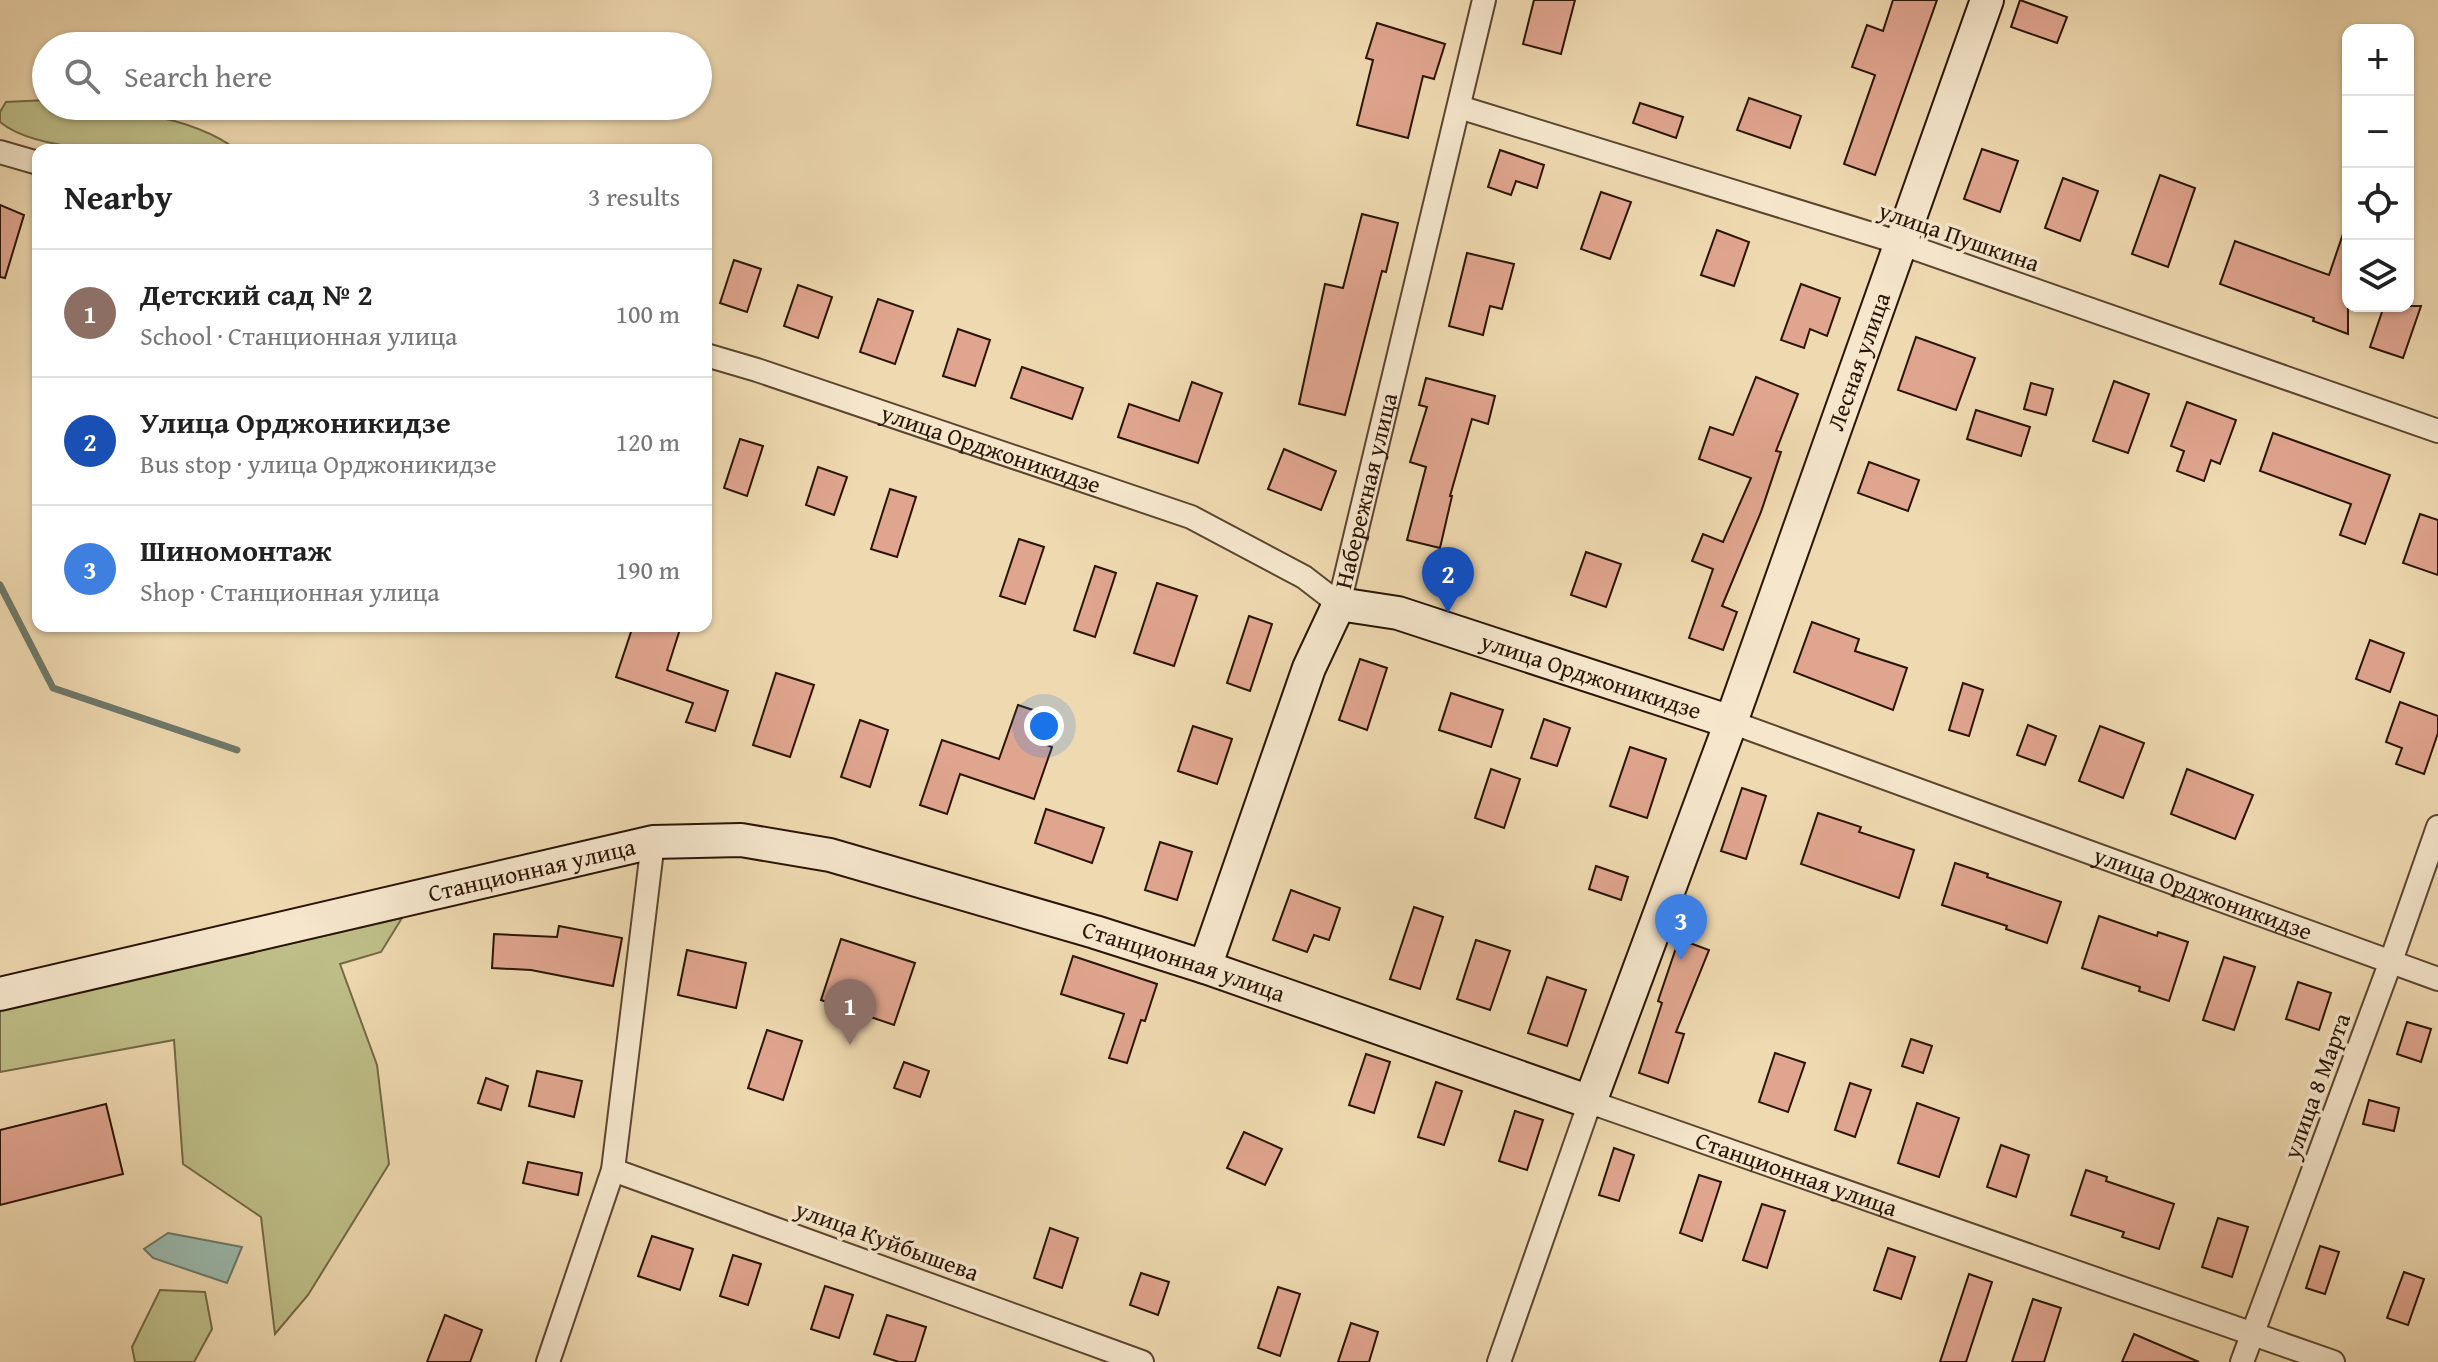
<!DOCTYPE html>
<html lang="en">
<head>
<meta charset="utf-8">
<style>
  :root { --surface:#fff; --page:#f6f6f6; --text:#222; --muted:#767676; --line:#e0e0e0; --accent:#db2777 }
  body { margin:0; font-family:"Gentium Book Plus",serif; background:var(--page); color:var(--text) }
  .controls { position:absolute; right:24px; top:24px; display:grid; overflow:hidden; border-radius:16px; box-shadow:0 2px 6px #0004 }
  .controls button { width:72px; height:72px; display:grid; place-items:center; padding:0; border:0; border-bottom:2px solid var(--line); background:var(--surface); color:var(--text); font:40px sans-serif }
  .you { position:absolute; left:1044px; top:726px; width:28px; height:28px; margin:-20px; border:6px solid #fff; border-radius:50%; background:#1a73e8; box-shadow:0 0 0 12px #1a73e833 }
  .badge { display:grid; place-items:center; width:52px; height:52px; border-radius:50%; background:var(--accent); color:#fff; font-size:26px; font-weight:700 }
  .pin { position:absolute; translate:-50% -66px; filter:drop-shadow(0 2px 4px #0008) }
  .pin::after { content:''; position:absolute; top:42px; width:28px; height:24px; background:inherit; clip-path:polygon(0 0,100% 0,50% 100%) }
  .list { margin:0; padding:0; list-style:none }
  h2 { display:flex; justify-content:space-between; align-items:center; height:104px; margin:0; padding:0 32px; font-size:34px }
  h2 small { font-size:26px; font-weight:400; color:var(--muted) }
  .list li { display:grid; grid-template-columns:52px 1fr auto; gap:24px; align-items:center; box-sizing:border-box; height:128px; padding:0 32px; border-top:2px solid var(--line) }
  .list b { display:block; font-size:30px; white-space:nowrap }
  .list p { margin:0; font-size:26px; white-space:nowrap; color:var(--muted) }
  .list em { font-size:26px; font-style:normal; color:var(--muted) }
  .icon { flex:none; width:44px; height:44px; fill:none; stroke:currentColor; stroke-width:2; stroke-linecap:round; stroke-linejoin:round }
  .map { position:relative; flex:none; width:2438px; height:1362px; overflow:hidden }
  .search { position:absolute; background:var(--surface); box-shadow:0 2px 6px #0004; left:32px; top:32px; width:680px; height:88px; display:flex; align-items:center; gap:20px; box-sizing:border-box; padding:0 28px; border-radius:44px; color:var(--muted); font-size:30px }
  .panel { position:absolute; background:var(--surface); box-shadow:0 2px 6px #0004; left:32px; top:144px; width:680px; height:488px; border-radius:16px }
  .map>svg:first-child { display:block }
  .green { fill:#bebe88; stroke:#746946; stroke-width:2 }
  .water { fill:#9abaae; stroke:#6d786a; stroke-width:2 }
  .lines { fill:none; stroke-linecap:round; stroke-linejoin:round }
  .stream { stroke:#6d786a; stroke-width:7 }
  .building { fill:#e0a58f; stroke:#2a1404; stroke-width:2 }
  .street-casing { stroke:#5b452f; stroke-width:26 }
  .secondary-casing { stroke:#2a1404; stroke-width:36 }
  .street { stroke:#f5e6cc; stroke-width:22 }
  .secondary { stroke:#f5e6cc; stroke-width:32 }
  .labels { text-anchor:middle; stroke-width:7; stroke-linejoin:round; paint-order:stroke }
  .street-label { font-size:24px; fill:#2a1404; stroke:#f5e6cc }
</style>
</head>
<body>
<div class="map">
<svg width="2438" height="1362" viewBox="0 0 2438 1362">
  <rect width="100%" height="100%" fill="#efd9b0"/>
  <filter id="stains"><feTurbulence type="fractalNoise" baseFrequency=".0025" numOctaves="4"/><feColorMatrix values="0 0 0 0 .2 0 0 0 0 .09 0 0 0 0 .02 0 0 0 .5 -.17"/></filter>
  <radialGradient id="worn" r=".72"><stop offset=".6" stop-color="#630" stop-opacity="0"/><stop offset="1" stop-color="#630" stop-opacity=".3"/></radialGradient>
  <!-- green -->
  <g class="green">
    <path d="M46 100V106C105 106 190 114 237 150 177 150 46 160 0 122V112L6 102Z"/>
    <path d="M402 918 381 952 340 964 377 1065 389 1164 308 1295 275 1334 261 1217 183 1164 174 1040 0 1072V1010Z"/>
    <path d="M160 1290 205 1292 212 1329 194 1362H135L132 1347Z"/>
  </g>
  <!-- water -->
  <path class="water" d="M168 1233 242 1247 227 1283 153 1258 144 1249Z"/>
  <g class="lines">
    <!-- stream -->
    <path class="stream" d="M0 585 53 688 237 750"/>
  </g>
  <!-- building -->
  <g class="building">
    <path d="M1534 0H1575L1561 54 1523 44Z"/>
    <path d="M1893 0H1937L1875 175 1844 164 1875 75 1852 67 1867 25 1883 31Z"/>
    <path d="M2020 0 2067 17 2057 43 2011 27Z"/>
    <path d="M1377 23 1445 44 1434 79 1423 76 1408 138 1357 125 1373 60 1366 58Z"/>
    <path d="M1749 98 1801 116 1790 148 1737 130Z"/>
    <path d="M1640 103 1683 117 1676 138 1633 123Z"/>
    <path d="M1982 149 2018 161 2000 212 1964 199Z"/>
    <path d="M1500 150 1544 165 1537 188 1516 181 1511 195 1488 187Z"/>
    <path d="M2160 175 2195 188 2168 267 2132 254Z"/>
    <path d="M2063 178 2098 191 2080 241 2045 228Z"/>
    <path d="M1601 192 1631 202 1610 259 1581 249Z"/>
    <path d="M0 205 24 215 5 278 0 277Z"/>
    <path d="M1362 214 1398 223 1386 272 1382 271 1345 415 1299 404 1325 284 1343 288Z"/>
    <path d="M2345 228H2348V334L2313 321 2314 318 2220 284 2235 241 2329 275Z"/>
    <path d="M1717 230 1749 242 1734 286 1701 275Z"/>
    <path d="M1467 253 1514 264 1502 309 1490 306 1483 335 1449 326Z"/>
    <path d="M734 260 761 269 747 312 720 303Z"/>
    <path d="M1801 284 1840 298 1827 336 1810 329 1804 348 1781 340Z"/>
    <path d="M798 285 832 297 818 338 784 326Z"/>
    <path d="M878 299 913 311 895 364 860 352Z"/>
    <path d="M2384 306H2421L2403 358 2370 347Z"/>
    <path d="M958 329 990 340 975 386 943 376Z"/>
    <path d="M1916 337 1975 358 1956 410 1898 390Z"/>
    <path d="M1022 367 1083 388 1072 419 1011 398Z"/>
    <path d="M1756 377 1798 394 1776 451 1781 452 1761 512 1722 606 1737 612 1723 650 1689 638 1713 569 1692 561 1703 534 1723 542 1751 478 1699 459 1710 427 1733 435Z"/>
    <path d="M1426 378 1495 396 1488 424 1472 419 1450 496H1452L1440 548 1407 540 1426 467 1410 462 1427 407 1419 405Z"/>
    <path d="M2114 381 2149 394 2128 453 2093 441Z"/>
    <path d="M1192 382 1222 393 1198 463 1118 437 1129 404 1179 421Z"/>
    <path d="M2031 383 2053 389 2046 415 2024 409Z"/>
    <path d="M2187 402 2236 420 2220 464 2211 460 2204 481 2177 471 2184 451 2171 446Z"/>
    <path d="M1976 410 2030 427 2021 456 1967 439Z"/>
    <path d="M2273 433 2390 475 2365 544 2340 535 2351 504 2260 471Z"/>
    <path d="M740 439 763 446 747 496 724 488Z"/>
    <path d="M1284 449 1336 471 1321 510 1268 489Z"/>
    <path d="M1869 462 1919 480 1908 511 1858 493Z"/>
    <path d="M818 467 847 477 834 515 806 505Z"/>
    <path d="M890 489 916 497 897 557 871 549Z"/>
    <path d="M2420 514 2438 520V575L2403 563Z"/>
    <path d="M1019 539 1044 547 1025 604 1000 596Z"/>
    <path d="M1586 552 1621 564 1606 607 1571 595Z"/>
    <path d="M1095 566 1116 573 1095 637 1074 630Z"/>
    <path d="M1157 583 1197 596 1174 666 1134 653Z"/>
    <path d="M1249 616 1272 624 1250 691 1227 683Z"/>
    <path d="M1812 622 1859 639 1855 651 1907 668 1893 710 1794 672Z"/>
    <path d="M633 626H681L667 670 728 691 715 731 686 722 693 703 616 677Z"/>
    <path d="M2370 640 2404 653 2390 692 2356 679Z"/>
    <path d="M1360 659 1387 668 1367 730 1339 720Z"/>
    <path d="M776 673 814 685 790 757 753 745Z"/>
    <path d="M1963 683 1983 690 1969 736 1949 730Z"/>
    <path d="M1451 693 1503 710 1491 747 1439 730Z"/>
    <path d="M2400 702 2438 716V733L2424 774 2396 764 2402 748 2386 742Z"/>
    <path d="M1018 705 1042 713 1033 740 1052 747 1034 799 960 774 947 814 920 805 942 740 999 759Z"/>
    <path d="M1544 719 1570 728 1557 766 1531 758Z"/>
    <path d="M860 720 888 730 870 787 841 777Z"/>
    <path d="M2028 725 2056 736 2045 765 2017 755Z"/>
    <path d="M1193 726 1232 739 1217 784 1178 771Z"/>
    <path d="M2100 726 2144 743 2123 798 2079 781Z"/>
    <path d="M1630 747 1666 759 1647 818 1610 806Z"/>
    <path d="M1491 769 1520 779 1504 828 1475 818Z"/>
    <path d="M2187 769 2253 795 2235 839 2171 814Z"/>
    <path d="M1742 788 1766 796 1746 859 1721 851Z"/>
    <path d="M1046 809 1104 828 1092 863 1035 843Z"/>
    <path d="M1818 813 1861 827 1859 832 1914 850 1899 898 1801 864Z"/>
    <path d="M1160 842 1192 852 1177 900 1145 890Z"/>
    <path d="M1955 863 1988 874 1987 877 2061 902 2047 943 2006 929 2007 926 1942 905Z"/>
    <path d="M1596 866 1628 877 1621 900 1589 889Z"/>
    <path d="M1291 890 1340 908 1329 940 1314 935 1307 952 1273 940Z"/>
    <path d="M1414 907 1443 917 1420 989 1390 979Z"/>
    <path d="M2099 916 2157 936 2158 932 2188 942 2169 1001 2139 991 2140 987 2082 968Z"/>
    <path d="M559 926 622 938 613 986 531 970 492 968 494 934 557 937Z"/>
    <path d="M841 939 915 963 894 1025 821 1000Z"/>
    <path d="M1679 939 1709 950 1676 1032 1684 1034 1668 1083 1639 1073 1662 1003 1658 1001Z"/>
    <path d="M1476 940 1510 951 1490 1010 1457 999Z"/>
    <path d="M687 950 746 963 736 1008 678 995Z"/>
    <path d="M1073 956 1157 984 1145 1021 1141 1020 1127 1063 1109 1058 1124 1014 1061 994Z"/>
    <path d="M2224 957 2255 967 2234 1030 2203 1020Z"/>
    <path d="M1547 977 1586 990 1567 1046 1528 1033Z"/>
    <path d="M2298 982 2331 993 2319 1030 2286 1019Z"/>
    <path d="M2407 1022 2431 1029 2421 1062 2397 1054Z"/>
    <path d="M767 1030 802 1041 783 1100 748 1088Z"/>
    <path d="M1911 1039 1932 1046 1923 1073 1902 1066Z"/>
    <path d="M1775 1053 1805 1063 1788 1112 1759 1102Z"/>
    <path d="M1366 1054 1390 1062 1374 1113 1349 1105Z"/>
    <path d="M904 1062 929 1071 920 1097 894 1088Z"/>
    <path d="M537 1071 582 1081 574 1117 529 1106Z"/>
    <path d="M486 1078 508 1086 501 1110 478 1103Z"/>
    <path d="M1436 1082 1462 1091 1444 1145 1418 1137Z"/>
    <path d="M1850 1083 1871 1090 1855 1137 1835 1130Z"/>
    <path d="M2369 1100 2399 1108 2394 1131 2363 1124Z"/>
    <path d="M1917 1103 1959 1118 1939 1177 1898 1163Z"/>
    <path d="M106 1104 123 1174 0 1205V1130Z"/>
    <path d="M1515 1111 1543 1120 1527 1170 1499 1161Z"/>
    <path d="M1244 1132 1282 1149 1265 1185 1227 1168Z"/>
    <path d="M2001 1145 2029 1155 2016 1197 1987 1187Z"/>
    <path d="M1614 1148 1634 1155 1619 1201 1599 1195Z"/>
    <path d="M528 1162 582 1173 578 1195 523 1183Z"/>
    <path d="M2086 1170 2107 1177 2106 1181 2174 1204 2159 1249 2122 1237 2124 1232 2071 1215Z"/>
    <path d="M1699 1175 1721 1182 1702 1241 1680 1233Z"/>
    <path d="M1762 1204 1785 1211 1767 1268 1743 1260Z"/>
    <path d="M2218 1218 2248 1227 2232 1277 2202 1267Z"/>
    <path d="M1050 1228 1078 1238 1062 1288 1034 1278Z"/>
    <path d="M652 1236 693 1249 680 1290 638 1276Z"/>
    <path d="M2320 1246 2339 1252 2325 1294 2306 1288Z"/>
    <path d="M1888 1248 1915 1257 1901 1299 1874 1290Z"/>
    <path d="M733 1255 761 1264 748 1305 720 1296Z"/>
    <path d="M2404 1272 2424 1279 2408 1325 2387 1318Z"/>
    <path d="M1141 1273 1169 1282 1158 1315 1130 1305Z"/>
    <path d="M1969 1274 1992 1282 1966 1362H1940Z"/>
    <path d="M825 1286 853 1295 839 1338 811 1329Z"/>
    <path d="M1278 1287 1300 1294 1280 1356 1258 1348Z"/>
    <path d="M2033 1299 2061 1308 2044 1362H2012Z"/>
    <path d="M445 1315 482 1330 470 1362H427Z"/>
    <path d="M887 1315 926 1327 915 1362H899L874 1354Z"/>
    <path d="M1351 1323 1378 1332 1369 1362H1338Z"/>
    <path d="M2134 1334 2199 1362H2122Z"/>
  </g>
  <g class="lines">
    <!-- street casing -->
    <g class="street-casing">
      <g id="street">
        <path d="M1459 107 1891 240 2438 431"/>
        <path d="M0 152 38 163"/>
        <path id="s1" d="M706 355 757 370 1191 517 1304 577 1339 604 1484 0"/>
        <path id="s2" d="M1731 722 2438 979"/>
        <path d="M613 1170 1142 1362"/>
        <path d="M548 1362 613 1170 653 842"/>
        <path id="s3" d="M1499 1362 1590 1102 2333 1362"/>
        <path d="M2242 1362 2391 961 2438 827"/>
      </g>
    </g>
    <!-- secondary casing -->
    <g class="secondary-casing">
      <g id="secondary">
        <path id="s4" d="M1205 967 1309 668 1339 604 1398 613 1731 722"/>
        <path id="s5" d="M0 994 653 842 741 840 830 855 1095 932 1205 967 1590 1102 1731 722 1987 0"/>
      </g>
    </g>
    <!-- street -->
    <use href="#street" class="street"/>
    <!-- secondary -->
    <use href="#secondary" class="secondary"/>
  </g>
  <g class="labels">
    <!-- street labels -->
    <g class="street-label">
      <text transform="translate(1959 237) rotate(19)" y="8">улица Пушкина</text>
      <text dy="8" stroke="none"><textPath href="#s5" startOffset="2436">Лесная улица</textPath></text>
      <text dy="8" stroke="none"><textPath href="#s1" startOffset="300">улица Орджоникидзе</textPath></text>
      <text dy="8" stroke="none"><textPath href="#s1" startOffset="800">Набережная улица</textPath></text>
      <text dy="8" stroke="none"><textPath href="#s4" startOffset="650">улица Орджоникидзе</textPath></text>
      <text dy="8" stroke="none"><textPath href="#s5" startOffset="546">Станционная улица</textPath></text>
      <text dy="8" stroke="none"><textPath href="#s2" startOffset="502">улица Орджоникидзе</textPath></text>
      <text dy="8" stroke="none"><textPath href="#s5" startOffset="1218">Станционная улица</textPath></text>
      <text transform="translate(2317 1086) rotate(-70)" y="8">улица 8 Марта</text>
      <text dy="8" stroke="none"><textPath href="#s3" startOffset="494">Станционная улица</textPath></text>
      <text transform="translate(887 1241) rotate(20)" y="8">улица Куйбышева</text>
    </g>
  </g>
  <rect width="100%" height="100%" filter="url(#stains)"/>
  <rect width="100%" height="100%" fill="url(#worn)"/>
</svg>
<div class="controls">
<button>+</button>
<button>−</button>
<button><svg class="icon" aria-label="locate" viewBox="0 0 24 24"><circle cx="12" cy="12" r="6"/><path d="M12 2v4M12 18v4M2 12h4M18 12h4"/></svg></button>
<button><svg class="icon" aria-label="layers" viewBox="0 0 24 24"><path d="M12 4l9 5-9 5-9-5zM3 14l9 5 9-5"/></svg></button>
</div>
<div class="you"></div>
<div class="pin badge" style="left:850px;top:1045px;background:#8d6e63">1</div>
<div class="pin badge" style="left:1448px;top:613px;background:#1a4fb4">2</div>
<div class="pin badge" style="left:1681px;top:960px;background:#3f7fe0">3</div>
<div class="search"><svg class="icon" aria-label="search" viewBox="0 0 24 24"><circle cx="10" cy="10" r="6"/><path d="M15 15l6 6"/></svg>Search here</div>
<section class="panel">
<h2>Nearby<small>3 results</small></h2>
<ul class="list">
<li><span class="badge" style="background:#8d6e63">1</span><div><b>Детский сад № 2</b><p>School · Станционная улица</p></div><em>100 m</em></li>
<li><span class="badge" style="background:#1a4fb4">2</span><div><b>Улица Орджоникидзе</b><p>Bus stop · улица Орджоникидзе</p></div><em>120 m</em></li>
<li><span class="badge" style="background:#3f7fe0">3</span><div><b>Шиномонтаж</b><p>Shop · Станционная улица</p></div><em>190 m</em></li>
</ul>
</section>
</div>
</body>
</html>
